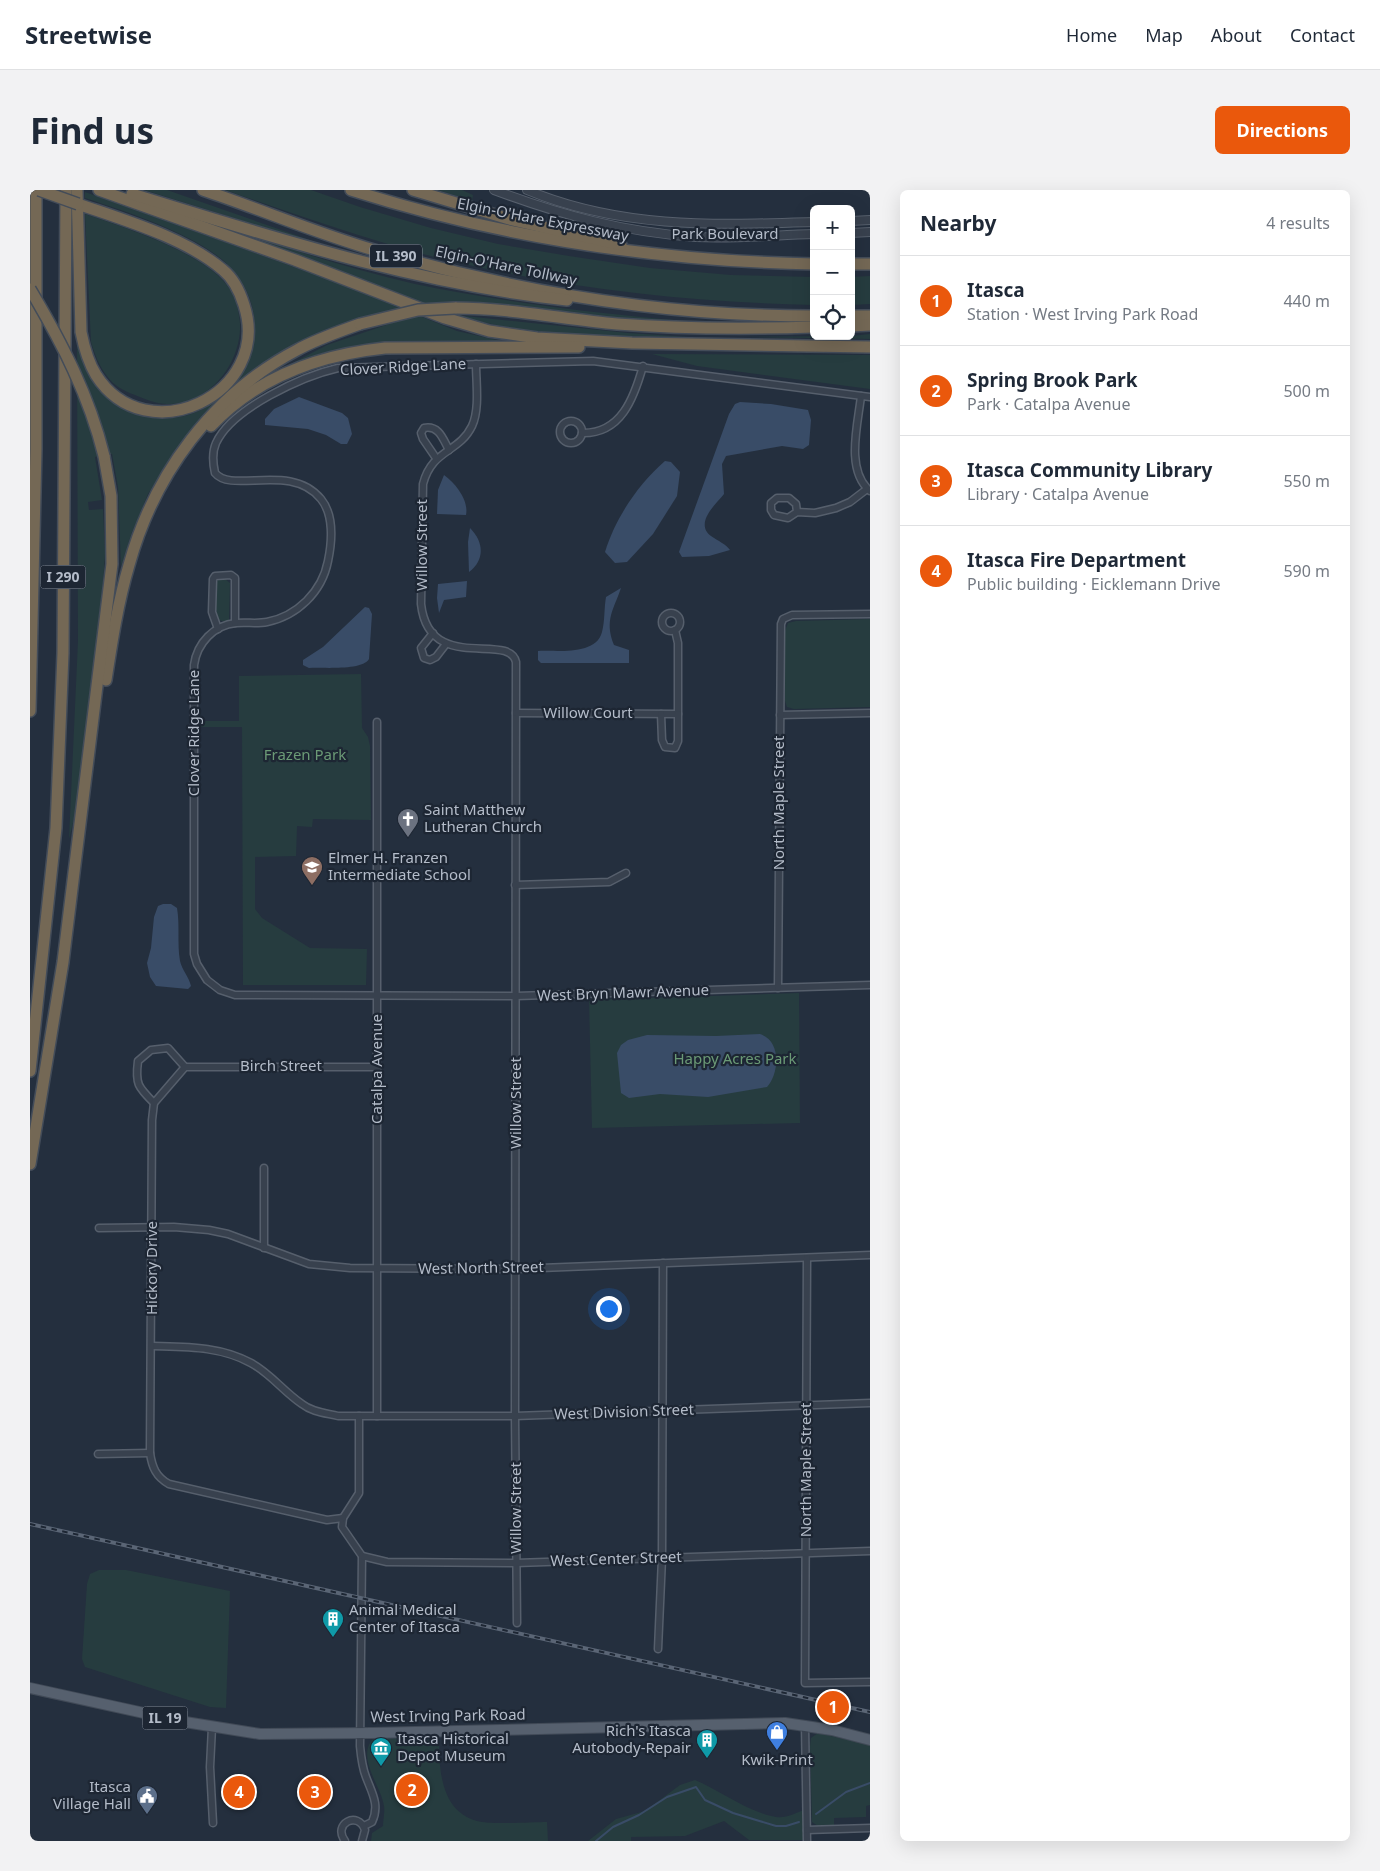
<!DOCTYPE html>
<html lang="en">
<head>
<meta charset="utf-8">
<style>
  :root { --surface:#fff; --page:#f2f2f3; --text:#1f2937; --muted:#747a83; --line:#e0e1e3; --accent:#ea580c }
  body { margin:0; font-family:"Noto Sans",sans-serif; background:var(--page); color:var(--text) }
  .controls { position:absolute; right:15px; top:15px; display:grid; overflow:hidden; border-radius:8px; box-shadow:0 5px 20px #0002 }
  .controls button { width:45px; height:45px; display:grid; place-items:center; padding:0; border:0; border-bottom:1px solid var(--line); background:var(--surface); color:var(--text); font:25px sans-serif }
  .you { position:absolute; left:578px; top:1118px; width:18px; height:18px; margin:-12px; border:4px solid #fff; border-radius:50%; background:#1a73e8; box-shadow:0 0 0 8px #1a73e833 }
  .badge { display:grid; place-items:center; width:32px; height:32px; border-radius:50%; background:var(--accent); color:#fff; font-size:16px; font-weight:700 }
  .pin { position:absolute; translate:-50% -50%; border:2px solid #fff; box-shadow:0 1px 5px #0006 }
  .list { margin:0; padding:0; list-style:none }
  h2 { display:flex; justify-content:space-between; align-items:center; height:65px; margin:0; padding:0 20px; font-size:21px }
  h2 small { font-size:16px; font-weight:400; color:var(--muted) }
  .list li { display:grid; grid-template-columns:32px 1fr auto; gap:15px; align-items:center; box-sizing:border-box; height:90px; padding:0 20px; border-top:1px solid var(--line) }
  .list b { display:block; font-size:19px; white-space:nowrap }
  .list p { margin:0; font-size:16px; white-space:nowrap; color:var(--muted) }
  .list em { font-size:16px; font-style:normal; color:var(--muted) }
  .icon { flex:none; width:28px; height:28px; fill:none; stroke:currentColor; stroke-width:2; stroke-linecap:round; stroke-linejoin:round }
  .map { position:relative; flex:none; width:840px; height:1651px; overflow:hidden; border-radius:8px }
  header { display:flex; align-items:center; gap:30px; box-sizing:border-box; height:70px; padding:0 25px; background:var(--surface); border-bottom:1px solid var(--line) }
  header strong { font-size:24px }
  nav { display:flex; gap:28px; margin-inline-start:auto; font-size:18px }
  .intro { display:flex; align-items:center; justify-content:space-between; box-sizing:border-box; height:120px; padding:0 30px }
  h1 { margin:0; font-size:35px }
  .button { padding:12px 22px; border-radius:8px; background:var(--accent); color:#fff; font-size:18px; font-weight:700 }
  main { display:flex; gap:30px; padding:0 30px }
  aside { flex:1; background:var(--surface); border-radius:8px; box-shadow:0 5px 20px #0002 }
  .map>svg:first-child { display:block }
  .green { fill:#263c3f }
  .water { fill:#394c67 }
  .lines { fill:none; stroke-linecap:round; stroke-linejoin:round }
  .stream { stroke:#394c67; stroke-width:2 }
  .minor-casing { stroke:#565f6c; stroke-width:9 }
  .tertiary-casing { stroke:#565f6c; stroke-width:10 }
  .primary-casing { stroke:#414a57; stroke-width:12 }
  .motorway-casing { stroke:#434c59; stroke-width:14 }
  .minor { stroke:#38414e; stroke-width:6 }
  .tertiary { stroke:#38414e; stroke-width:8 }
  .primary { stroke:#56606e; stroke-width:10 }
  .motorway { stroke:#746855; stroke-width:11 }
  .rail-casing { stroke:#5a6575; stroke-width:4 }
  .rail { stroke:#1d2633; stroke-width:2; stroke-dasharray:5.5; stroke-linecap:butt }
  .motorway-bridge-casing { stroke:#434c59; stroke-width:14; stroke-linecap:butt }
  .motorway-bridge { stroke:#746855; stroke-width:11 }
  .labels { text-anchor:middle; stroke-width:4.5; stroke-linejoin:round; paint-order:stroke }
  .shield { fill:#1d2633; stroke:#878f9c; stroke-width:1 }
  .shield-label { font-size:14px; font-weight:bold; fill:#b4bcc9 }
  .street-label { font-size:15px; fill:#b4bcc9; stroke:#1d2633 }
  .park-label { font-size:15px; fill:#6b9a76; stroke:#1d2633 }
  .poi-label { font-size:15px; fill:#b4bcc9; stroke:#1d2633; text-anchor:start }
</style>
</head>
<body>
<header>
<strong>Streetwise</strong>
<nav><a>Home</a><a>Map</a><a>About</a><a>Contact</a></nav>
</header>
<div class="intro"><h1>Find us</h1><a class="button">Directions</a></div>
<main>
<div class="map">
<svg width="840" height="1651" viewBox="0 0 840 1651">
  <rect width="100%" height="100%" fill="#242f3e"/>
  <!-- green -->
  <g class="green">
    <path d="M114 0H137L300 57 374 78 279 54 207 29Z"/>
    <path d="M195 0H281L330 17 401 38 468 54 539 66 620 78 701 85 784 87V115C652 112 522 97 393 64 326 46 261 23 195 0Z"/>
    <path d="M407 0H432L443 5 442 11Z"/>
    <path d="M55 2 306 92 427 141 476 152 337 154 289 164 255 177 297 155 359 134 355 122 297 139 268 154 173 229 153 250 118 304 101 345 91 377 88 297 82 264 65 267 72 310 58 312 59 320 73 319 75 365 73 393 46 621 39 649 48 451 47 150C50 159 52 170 56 179 63 196 78 211 94 219 182 262 267 151 201 78 172 46 97 22 55 8Z"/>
    <path d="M55 24C94 37 171 62 196 94 205 105 209 120 210 133 212 172 180 215 137 214 127 214 114 209 105 205 94 201 84 196 77 186 69 176 65 165 61 152Z"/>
    <path d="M232 50C282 66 333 82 385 94 483 114 584 126 683 133L649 135 453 112 399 115 231 54Z"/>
    <path d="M840 86V114L821 115V87Z"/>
    <path d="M426 125 598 143 659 147C581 146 501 148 426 125Z"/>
    <path d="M840 144V149L717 147 821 146Z"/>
    <path d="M622 164 840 165V199L667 176Z"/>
    <path d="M190 388 195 389 200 393 199 430 195 432 189 430 186 420V392Z"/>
    <path d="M840 429V517L764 519 757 517 755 511V441L758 433 766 431Z"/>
    <path d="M331 484 332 538 338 547 340 556 341 630 283 629 282 637 267 636 266 666 225 667V719L232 728 280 758 337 759 336 795H213L212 537H168V531H209V486Z"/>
    <path d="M769 803 770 933 562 938 559 810Z"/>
    <path d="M69 1380H96L200 1401 196 1518 180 1517 55 1477 52 1469 57 1394 60 1384Z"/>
    <path d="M788 1543 840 1555V1615L836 1616V1627L804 1628V1636H788L782 1632 780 1556 781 1548Z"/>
    <path d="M409 1547C409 1578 410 1621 447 1631 461 1635 500 1632 517 1632L518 1651H341L342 1643 353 1636C353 1630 355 1622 354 1616 351 1596 326 1567 343 1549Z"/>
    <path d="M665 1590C691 1601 720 1623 746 1627 755 1629 768 1622 776 1619V1650H719L694 1631 655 1646 601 1647V1651H558L586 1629 615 1621 650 1595Z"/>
  </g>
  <!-- water -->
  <g class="water">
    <path d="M269 207 312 223 318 228 322 244 317 254H311L296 245 278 239 235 235V229L244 219Z"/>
    <path d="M710 212 741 214 778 220 781 230 779 255 773 259 752 256 696 266 692 274 694 304C686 314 664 333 681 346 688 351 696 354 700 360L679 366 652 367 649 362 699 224 705 214Z"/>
    <path d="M635 271 641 272 650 282 647 306 623 344 597 372 585 373 575 362C585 329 608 294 635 271Z"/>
    <path d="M414 285C425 293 439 310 436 325L407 324 408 300Z"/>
    <path d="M440 338C454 352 455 370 439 382L438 352Z"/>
    <path d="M437 391 436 407 414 410 409 423 407 408 408 394Z"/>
    <path d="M591 398C584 419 574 430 584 455L599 460V473H511L508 470V461C526 460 566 466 572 442 575 431 574 418 576 407Z"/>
    <path d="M335 417 339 418 342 424 339 469C332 481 293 477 279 478L273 475V470L293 457Z"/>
    <path d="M133 714H141L147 718C150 735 147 753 150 771 152 780 159 787 161 796L158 799 126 796 120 787 117 773 121 758 124 727 128 716Z"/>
    <path d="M730 844C752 851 749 884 737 897L678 907 630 904 599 908 591 903 587 863 591 855 598 850 617 845 686 846Z"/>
  </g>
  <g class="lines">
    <!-- stream -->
    <g class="stream">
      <path d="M786 1624 816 1602 840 1593"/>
      <path d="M566 1651 583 1637 609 1625 637 1607 666 1597 675 1610 703 1623 746 1636H756L769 1632"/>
    </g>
    <!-- minor casing -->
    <g class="minor-casing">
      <g id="minor">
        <path d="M446 174C446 192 450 219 442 236 429 263 402 259 393 294L391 414C399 485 479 441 486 472L485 1226 487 1433"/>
        <path d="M831 206C828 234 815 280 840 301"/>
        <path d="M840 207 563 171 308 178C273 186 202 218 186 253 182 262 183 274 185 283 202 304 261 272 291 309 304 325 302 352 298 371 292 402 267 426 237 432 227 434 217 432 206 433 184 435 167 453 164 475V764L167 774 177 790 190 800 205 805 486 806 840 795"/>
        <circle cx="541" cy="242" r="11"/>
        <path d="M552 243C591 244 604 208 613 176"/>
        <path d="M406 268 393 249 391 243 394 238C409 235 413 249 419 260"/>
        <path d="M767 322 766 314 759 308H747L741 313V320L744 325 758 328 767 322 785 323 806 318 820 312 837 299"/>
        <circle cx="641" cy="432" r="9"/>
        <path d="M188 439 182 422 183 389 185 386 201 385 205 388V433"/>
        <path d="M403 443 391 458 394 468 400 470 406 467 416 454"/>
        <path d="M486 523 648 524V453L645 440"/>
        <path d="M631 524 632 550 635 557 645 558 648 551V524"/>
        <path d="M750 525 840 523"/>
        <path d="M347 532V1226"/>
        <path d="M485 695 579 692 596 683"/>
        <path d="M748 798 751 434 753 429 762 425 840 424"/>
        <path d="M124 913C108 897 105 894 108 871L121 860 138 858 155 877"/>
        <path d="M234 978V1058"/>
        <path d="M69 1038 144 1037 179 1040 198 1044 279 1074 320 1078 485 1079 840 1065"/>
        <path d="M777 1068 775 1493 840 1492"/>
        <path d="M122 1156C156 1157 190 1156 221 1173 240 1183 254 1202 272 1214 282 1222 296 1223 308 1226H485L840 1213"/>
        <path d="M329 1226V1303L313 1328 312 1337 332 1366 330 1556C331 1567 332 1577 336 1587 342 1603 350 1615 342 1632L334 1636"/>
        <path d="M68 1264 120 1263"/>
        <path d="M313 1328 297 1330 139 1294C126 1287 122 1277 120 1263L122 930 124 913 155 877H348"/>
        <path d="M332 1366 357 1372 486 1373 840 1361"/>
        <path d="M628 1459 632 1368 633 1073"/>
        <path d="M775 1535 777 1651"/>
        <path d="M182 1537 180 1577 183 1633"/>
        <path d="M777 1640 840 1638"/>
        <path d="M315 1651C302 1634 328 1620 335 1640L332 1651"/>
      </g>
    </g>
    <!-- tertiary casing -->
    <g class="tertiary-casing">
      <g id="tertiary">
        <path d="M464 0C531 25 593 42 666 47 705 49 745 45 784 44"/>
        <path d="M497 0C591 39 685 35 784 32"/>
        <path d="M821 31 840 30"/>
        <path d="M821 43 840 42"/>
      </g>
    </g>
    <!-- primary casing -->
    <g class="primary-casing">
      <path id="primary" d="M0 1498 155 1532 230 1544 342 1543 755 1533 802 1540 840 1550"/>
    </g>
    <!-- motorway casing -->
    <g class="motorway-casing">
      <g id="motorway">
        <path d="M47 0 51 142C54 157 58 172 66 185 116 264 243 204 214 115 210 102 204 89 193 80 156 48 94 30 48 14"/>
        <path d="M69 0 265 70 415 128 459 141 507 148 602 153 840 157"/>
        <path d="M173 0C230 19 286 43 344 60 486 102 636 126 784 126"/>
        <path d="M321 0C472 48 626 71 784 74"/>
        <path d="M383 0 479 29 591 55"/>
        <path d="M102 4C245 48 387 94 537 110"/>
        <path d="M821 74H840"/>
        <path d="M425 118C479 118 533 129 587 134 653 139 718 139 784 137"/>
        <path d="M821 126H840"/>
        <path d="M821 136 840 135"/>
        <path d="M181 236C227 187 289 165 355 158L549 157"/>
        <path d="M76 490C82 451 88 412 99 375 124 284 183 204 267 160 287 149 308 142 330 134"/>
        <path d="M0 521 6 259V0"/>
        <path d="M0 881 26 638 33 463 36 0"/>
        <path d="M0 974 33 772 82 374 81 306 74 266"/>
      </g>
    </g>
    <!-- minor -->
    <use href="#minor" class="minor"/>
    <!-- tertiary -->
    <use href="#tertiary" class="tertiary"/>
    <!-- primary -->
    <use href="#primary" class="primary"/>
    <!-- motorway -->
    <use href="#motorway" class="motorway"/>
    <!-- rail casing -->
    <g class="rail-casing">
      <path id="rail" d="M0 1334 840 1522"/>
    </g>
    <!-- rail -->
    <use href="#rail" class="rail"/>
    <!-- motorway-bridge casing -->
    <g class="motorway-bridge-casing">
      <g id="motorway-bridge">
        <path d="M9 0 48 14"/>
        <path d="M0 99C32 153 59 205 74 266"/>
        <path d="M330 134 388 120 425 118"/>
      </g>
    </g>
    <!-- motorway-bridge -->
    <use href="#motorway-bridge" class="motorway-bridge"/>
  </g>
  <!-- icons -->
  <defs>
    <g id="church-pin" transform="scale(1.125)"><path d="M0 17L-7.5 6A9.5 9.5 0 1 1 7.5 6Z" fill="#6b7280" stroke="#1d2633"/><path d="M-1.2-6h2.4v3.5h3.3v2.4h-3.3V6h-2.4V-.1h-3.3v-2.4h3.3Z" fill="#fff"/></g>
    <g id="school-pin" transform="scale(1.125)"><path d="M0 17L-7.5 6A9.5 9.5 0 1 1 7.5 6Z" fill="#8d6e63" stroke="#1d2633"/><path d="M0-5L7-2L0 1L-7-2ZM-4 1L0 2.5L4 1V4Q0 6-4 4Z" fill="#fff"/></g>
    <g id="building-pin" transform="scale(1.125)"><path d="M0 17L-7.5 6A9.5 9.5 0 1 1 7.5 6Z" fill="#0f9aa8" stroke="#1d2633"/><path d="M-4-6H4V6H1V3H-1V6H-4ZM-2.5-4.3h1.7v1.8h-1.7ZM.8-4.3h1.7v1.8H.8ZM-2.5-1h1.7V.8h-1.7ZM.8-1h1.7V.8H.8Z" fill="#fff"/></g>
    <g id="shop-pin" transform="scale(1.125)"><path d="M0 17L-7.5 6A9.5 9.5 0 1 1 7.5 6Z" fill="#3f7fe0" stroke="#1d2633"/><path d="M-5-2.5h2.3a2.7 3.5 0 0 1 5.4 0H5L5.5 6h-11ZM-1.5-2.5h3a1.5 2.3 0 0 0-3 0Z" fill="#fff"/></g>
    <g id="museum-pin" transform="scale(1.125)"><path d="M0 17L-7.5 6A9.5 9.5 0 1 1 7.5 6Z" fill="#0f9aa8" stroke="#1d2633"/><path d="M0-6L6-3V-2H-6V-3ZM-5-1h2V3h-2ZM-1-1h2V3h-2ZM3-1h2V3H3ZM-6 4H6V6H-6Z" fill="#fff"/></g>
    <g id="civic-pin" transform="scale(1.125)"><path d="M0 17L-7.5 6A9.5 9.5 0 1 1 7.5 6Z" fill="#5c6f8a" stroke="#1d2633"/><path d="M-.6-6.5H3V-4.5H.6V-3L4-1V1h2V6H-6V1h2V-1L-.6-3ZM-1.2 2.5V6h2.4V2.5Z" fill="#fff"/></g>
  </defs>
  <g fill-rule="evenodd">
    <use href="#church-pin" x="378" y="629"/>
    <use href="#school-pin" x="282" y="677"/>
    <use href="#building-pin" x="303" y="1429"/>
    <use href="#shop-pin" x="747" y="1542"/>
    <use href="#building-pin" x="677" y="1550"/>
    <use href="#museum-pin" x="351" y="1558"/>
    <use href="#civic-pin" x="117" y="1606"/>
  </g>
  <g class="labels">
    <!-- shield labels -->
    <g class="shield">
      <rect x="340" y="54.5" width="52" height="23" rx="4"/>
      <rect x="10.5" y="375.5" width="45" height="23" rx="4"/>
      <rect x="112.5" y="1516.5" width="45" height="23" rx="4"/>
    </g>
    <g class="shield-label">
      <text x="366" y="71">IL 390</text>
      <text x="33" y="392">I 290</text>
      <text x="135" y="1533">IL 19</text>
    </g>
    <!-- street labels -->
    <g class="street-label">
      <text transform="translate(513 30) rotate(11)" y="5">Elgin-O'Hare Expressway</text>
      <text x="695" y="49">Park Boulevard</text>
      <text transform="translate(476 76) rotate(12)" y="5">Elgin-O'Hare Tollway</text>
      <text transform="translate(373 177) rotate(-3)" y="5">Clover Ridge Lane</text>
      <text transform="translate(392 355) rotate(-90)" y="5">Willow Street</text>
      <text x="558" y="528">Willow Court</text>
      <text transform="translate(164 543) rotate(-90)" y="5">Clover Ridge Lane</text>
      <text transform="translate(749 613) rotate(-90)" y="5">North Maple Street</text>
      <text transform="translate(593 803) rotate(-2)" y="5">West Bryn Mawr Avenue</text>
      <text x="251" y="881">Birch Street</text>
      <text transform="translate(347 879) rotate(-90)" y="5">Catalpa Avenue</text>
      <text transform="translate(486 913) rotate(-90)" y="5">Willow Street</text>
      <text transform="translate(122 1078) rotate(-90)" y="5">Hickory Drive</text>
      <text transform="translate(451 1078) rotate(-1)" y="5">West North Street</text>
      <text transform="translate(594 1222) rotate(-2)" y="5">West Division Street</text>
      <text transform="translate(776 1280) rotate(-90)" y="5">North Maple Street</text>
      <text transform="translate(486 1318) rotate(-90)" y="5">Willow Street</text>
      <text transform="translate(586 1369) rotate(-2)" y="5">West Center Street</text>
      <text transform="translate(418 1526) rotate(-1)" y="5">West Irving Park Road</text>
    </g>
    <!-- park labels -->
    <g class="park-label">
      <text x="275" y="570">Frazen Park</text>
      <text x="705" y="874">Happy Acres Park</text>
    </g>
    <!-- poi labels -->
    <g class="poi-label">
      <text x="394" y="625">Saint Matthew<tspan x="394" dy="17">Lutheran Church</tspan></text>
      <text x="298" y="673">Elmer H. Franzen<tspan x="298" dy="17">Intermediate School</tspan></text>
      <text x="319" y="1425">Animal Medical<tspan x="319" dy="17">Center of Itasca</tspan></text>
      <text x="661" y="1546" text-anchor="end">Rich's Itasca<tspan x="661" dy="17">Autobody-Repair</tspan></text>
      <text x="367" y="1554">Itasca Historical<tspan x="367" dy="17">Depot Museum</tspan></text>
      <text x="747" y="1575" text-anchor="middle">Kwik-Print</text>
      <text x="101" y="1602" text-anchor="end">Itasca<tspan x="101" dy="17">Village Hall</tspan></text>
    </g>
  </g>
</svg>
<div class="controls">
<button>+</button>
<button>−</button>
<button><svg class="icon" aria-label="locate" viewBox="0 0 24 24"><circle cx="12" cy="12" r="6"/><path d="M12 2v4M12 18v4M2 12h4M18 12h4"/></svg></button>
</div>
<div class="you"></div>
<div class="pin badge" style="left:803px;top:1517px">1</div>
<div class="pin badge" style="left:382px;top:1600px">2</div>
<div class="pin badge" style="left:285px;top:1602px">3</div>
<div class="pin badge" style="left:209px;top:1602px">4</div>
</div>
<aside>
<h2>Nearby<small>4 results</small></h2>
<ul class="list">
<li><span class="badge">1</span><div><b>Itasca</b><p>Station · West Irving Park Road</p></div><em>440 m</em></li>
<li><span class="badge">2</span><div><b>Spring Brook Park</b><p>Park · Catalpa Avenue</p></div><em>500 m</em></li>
<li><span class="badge">3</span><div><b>Itasca Community Library</b><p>Library · Catalpa Avenue</p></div><em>550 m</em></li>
<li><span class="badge">4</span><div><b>Itasca Fire Department</b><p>Public building · Eicklemann Drive</p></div><em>590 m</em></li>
</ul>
</aside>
</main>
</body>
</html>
